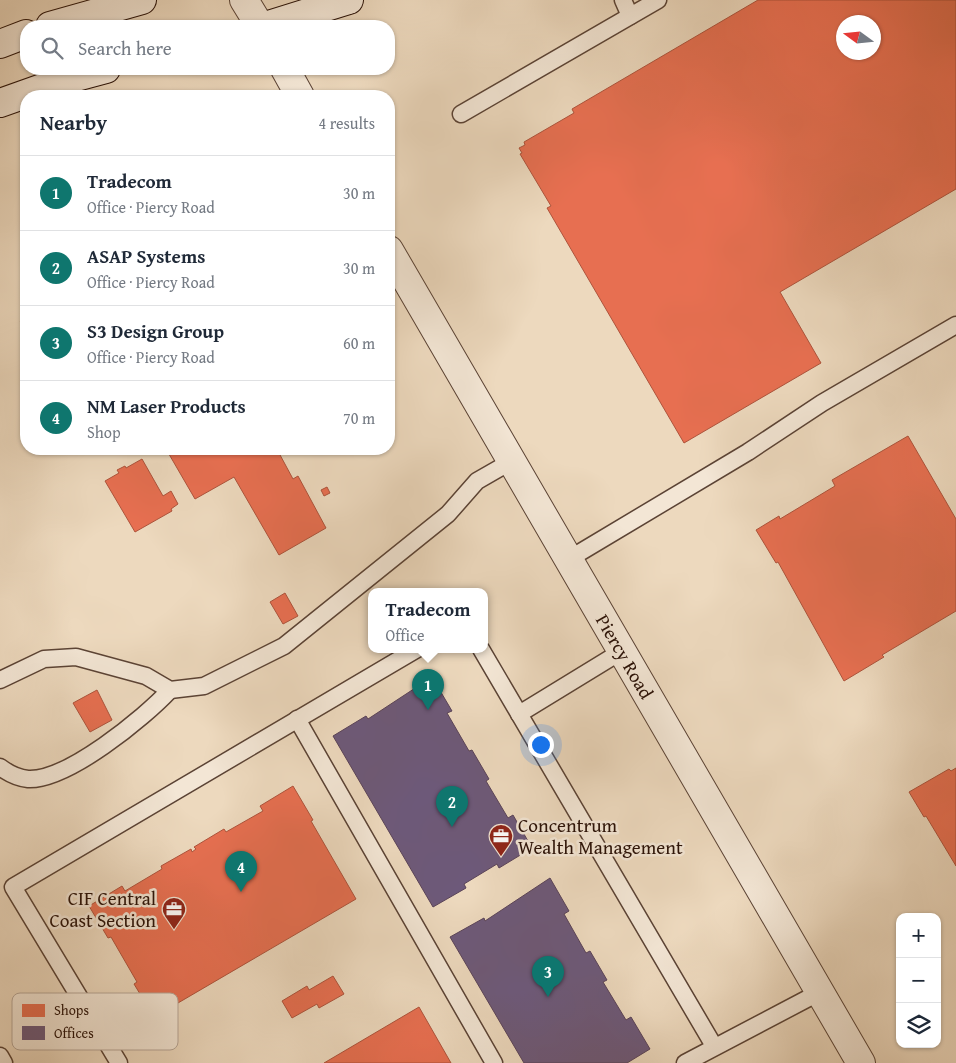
<!DOCTYPE html>
<html lang="en">
<head>
<meta charset="utf-8">
<style>
  :root { --surface:#fff; --page:#f6f6f7; --text:#1f2937; --muted:#747a83; --line:#e0e1e3; --accent:#0f766e }
  body { margin:0; font-family:"Gentium Book Plus",serif; background:var(--page); color:var(--text) }
  .controls { position:absolute; right:15px; bottom:15px; display:grid; overflow:hidden; border-radius:10px; box-shadow:0 1px 4px #0004 }
  .controls button { width:45px; height:45px; display:grid; place-items:center; padding:0; border:0; border-bottom:1px solid var(--line); background:var(--surface); color:var(--text); font:25px sans-serif }
  .compass { position:absolute; left:836px; top:15px; width:45px; height:45px; border-radius:50%; background:var(--surface); box-shadow:0 1px 4px #0004; rotate:285deg }
  .you { position:absolute; left:540px; top:744px; width:18px; height:18px; margin:-12px; border:4px solid #fff; border-radius:50%; background:#1a73e8; box-shadow:0 0 0 8px #1a73e833 }
  .badge { display:grid; place-items:center; width:32px; height:32px; border-radius:50%; background:var(--accent); color:#fff; font-size:16px; font-weight:700 }
  .pin { position:absolute; translate:-50% -41px; filter:drop-shadow(0 1px 2px #0008) }
  .pin::after { content:''; position:absolute; top:26px; width:18px; height:15px; background:inherit; clip-path:polygon(0 0,100% 0,50% 100%) }
  .popup { position:absolute; left:368px; top:588px; width:120px; height:65px; box-sizing:border-box; display:grid; place-content:center; border-radius:10px; background:var(--surface); filter:drop-shadow(0 1px 4px #0005); font-size:16px; white-space:nowrap; color:var(--muted) }
  .popup b { font-size:19px; color:var(--text) }
  .popup::after { content:''; position:absolute; left:50%; top:100%; margin-left:-10px; border:10px solid transparent; border-top-color:var(--surface) }
  .list { margin:0; padding:0; list-style:none }
  h2 { display:flex; justify-content:space-between; align-items:center; height:65px; margin:0; padding:0 20px; font-size:21px }
  h2 small { font-size:16px; font-weight:400; color:var(--muted) }
  .list li { display:grid; grid-template-columns:32px 1fr auto; gap:15px; align-items:center; box-sizing:border-box; height:75px; padding:0 20px; border-top:1px solid var(--line) }
  .list b { display:block; font-size:19px; white-space:nowrap }
  .list p { margin:0; font-size:16px; white-space:nowrap; color:var(--muted) }
  .list em { font-size:16px; font-style:normal; color:var(--muted) }
  .icon { flex:none; width:28px; height:28px; fill:none; stroke:currentColor; stroke-width:2; stroke-linecap:round; stroke-linejoin:round }
  .map { position:relative; flex:none; width:956px; height:1063px; overflow:hidden }
  .search { position:absolute; background:var(--surface); box-shadow:0 1px 4px #0004; left:20px; top:20px; width:375px; height:55px; display:flex; align-items:center; gap:12px; box-sizing:border-box; padding:0 18px; border-radius:20px; color:var(--muted); font-size:19px }
  .panel { position:absolute; background:var(--surface); box-shadow:0 1px 4px #0004; left:20px; top:90px; width:375px; height:365px; border-radius:20px }
  .map>svg:first-child { display:block }
  .shops { fill:#e76f51; stroke:#ae533b; fill-rule:evenodd }
  .offices { fill:#6d597a; stroke:#594358 }
  .lines { fill:none; stroke-linecap:round; stroke-linejoin:round }
  .service-casing { stroke:#5b4335; stroke-width:19 }
  .tertiary-casing { stroke:#5b4335; stroke-width:30 }
  .secondary-casing { stroke:#2a1107; stroke-width:30 }
  .service { stroke:#f3e6d5; stroke-width:16 }
  .tertiary { stroke:#f3e6d5; stroke-width:28 }
  .secondary { stroke:#f3e6d5; stroke-width:28 }
  .labels { text-anchor:middle; stroke-width:5; stroke-linejoin:round; paint-order:stroke }
  .street-label { font-size:19px; fill:#2a1107; stroke:#f3e6d5 }
  .poi-label { font-size:19px; fill:#2a1107; stroke:#f3e6d5; text-anchor:start }
  .key { fill:#f3e6d5; stroke:#b7a697; stroke-width:1 }
  .key-label { font-size:14px; fill:#2a1107 }
</style>
</head>
<body>
<div class="map">
<svg width="956" height="1063" viewBox="0 0 956 1063">
  <rect width="100%" height="100%" fill="#edd9be"/>
  <filter id="stains"><feTurbulence type="fractalNoise" baseFrequency=".004" numOctaves="4"/><feColorMatrix values="0 0 0 0 .2 0 0 0 0 .09 0 0 0 0 .02 0 0 0 .5 -.17"/></filter>
  <radialGradient id="worn" r=".72"><stop offset=".6" stop-color="#630" stop-opacity="0"/><stop offset="1" stop-color="#630" stop-opacity=".3"/></radialGradient>
  <!-- shops -->
  <g class="shops">
    <path d="M758 0H956V189L780 292 821 363 684 443 547 208 551 206 520 154 522 153 519 148 525 145 524 142 574 113 572 109ZM844 22H874V52H844Z"/>
    <path d="M26 316V328L20 321Z"/>
    <path d="M908 436 956 519V611L882 655 884 657 844 681 778 562 776 563 756 530 779 516 780 519 835 486 832 480Z"/>
    <path d="M166 449H287L279 453 293 479 298 476 326 528 279 555 234 477 195 499Z"/>
    <path d="M142 459 163 496 171 491 178 504 171 509 172 511 135 532 105 481 119 473 117 470 125 466 126 468Z"/>
    <path d="M327 487 330 493 324 496 321 490Z"/>
    <path d="M285 593 298 616 283 624 270 602Z"/>
    <path d="M97 690 112 720 90 732 73 703Z"/>
    <path d="M956 768V866L926 816 924 817 909 792 949 769 951 771Z"/>
    <path d="M293 786 313 820 311 821 356 899 154 1017 134 984 137 982 111 937 108 938 89 906 122 886 125 891 162 869 161 866 191 849 192 852 196 849 194 847 224 829 226 832 263 811 260 806Z"/>
    <path d="M333 976 344 994 319 1008 317 1004 292 1018 282 1001 307 986 309 990Z"/>
    <path d="M419 1007 451 1063H324Z"/>
  </g>
  <!-- offices -->
  <g class="offices">
    <path d="M432 677 452 711 447 713 469 751 472 750 489 779 486 781 508 818 513 815 532 848 499 868 497 864 464 884 466 888 433 907 333 736 366 716 368 719Z"/>
    <path d="M550 878 569 911 564 914 586 953 590 951 607 980 603 982 626 1020 631 1017 650 1049 627 1063H524L450 937 484 918 485 921Z"/>
  </g>
  <g class="lines">
    <!-- service casing -->
    <g class="service-casing">
      <g id="service">
        <path d="M623 0 630 16"/>
        <path d="M461 114 658 0"/>
        <path d="M569 559 748 452 822 403 956 325"/>
        <path d="M481 649 714 1046"/>
        <path d="M0 680 44 659 76 657 146 676 170 690 204 686 284 646 448 514 477 481 512 461"/>
        <path d="M519 714 622 651"/>
        <path d="M297 719 494 1063"/>
        <path d="M0 767C8 773 17 778 28 779 67 781 144 718 170 690"/>
        <path d="M0 1056 4 1063"/>
        <path d="M119 1063 13 887 417 649"/>
        <path d="M685 1063 820 992"/>
      </g>
    </g>
    <!-- tertiary casing -->
    <g class="tertiary-casing">
      <g id="tertiary">
        <path d="M244 0 260 26"/>
        <path d="M285 69 300 96"/>
        <path id="s1" d="M389 250 861 1063"/>
      </g>
    </g>
    <!-- secondary casing -->
    <g class="secondary-casing">
      <g id="secondary">
        <path d="M50 26 142 0"/>
        <path d="M265 26 349 0"/>
        <path d="M0 44 26 34"/>
        <path d="M0 103 65 80 106 69"/>
      </g>
    </g>
    <!-- service -->
    <use href="#service" class="service"/>
    <!-- tertiary -->
    <use href="#tertiary" class="tertiary"/>
    <!-- secondary -->
    <use href="#secondary" class="secondary"/>
  </g>
  <!-- icons -->
  <defs>
    <g id="office-pin" transform="scale(1.25)"><path d="M0 17L-7.5 6A9.5 9.5 0 1 1 7.5 6Z" fill="#8f2418" stroke="#f3e6d5"/><path d="M-6-3h4V-5.5h4V-3h4V5H-6ZM-1-4.5V-3h2v-1.5ZM-6 0V1H6V0Z" fill="#fff"/></g>
  </defs>
  <g fill-rule="evenodd">
    <use href="#office-pin" x="501" y="836"/>
    <use href="#office-pin" x="174" y="909"/>
  </g>
  <g class="labels">
    <!-- street labels -->
    <g class="street-label">
      <text dy="7" stroke="none"><textPath href="#s1" startOffset="470">Piercy Road</textPath></text>
    </g>
    <!-- poi labels -->
    <g class="poi-label">
      <text x="518" y="832">Concentrum<tspan x="518" dy="22">Wealth Management</tspan></text>
      <text x="156" y="905" text-anchor="end">CIF Central<tspan x="156" dy="22">Coast Section</tspan></text>
    </g>
  </g>
  <!-- legend -->
  <rect x="12" y="993" width="166" height="57" rx="8" class="key"/>
  <rect x="22" y="1004" width="23" height="13" fill="#e76f51"/>
  <rect x="22" y="1026" width="23" height="14" fill="#6d597a"/>
  <g class="key-label">
    <text x="54" y="1015">Shops</text>
    <text x="54" y="1038">Offices</text>
  </g>
  <rect width="100%" height="100%" filter="url(#stains)"/>
  <rect width="100%" height="100%" fill="url(#worn)"/>
</svg>
<div class="controls">
<button>+</button>
<button>−</button>
<button><svg class="icon" aria-label="layers" viewBox="0 0 24 24"><path d="M12 4l9 5-9 5-9-5zM3 14l9 5 9-5"/></svg></button>
</div>
<svg class="compass" viewBox="-18 -18 36 36"><path d="M0-13l5 13h-10z" fill="#e53935"/><path d="M0 13l5-13h-10z" fill="#747a83"/></svg>
<div class="you"></div>
<div class="pin badge" style="left:428px;top:710px">1</div>
<div class="popup"><b>Tradecom</b>Office</div>
<div class="pin badge" style="left:452px;top:827px">2</div>
<div class="pin badge" style="left:548px;top:997px">3</div>
<div class="pin badge" style="left:241px;top:892px">4</div>
<div class="search"><svg class="icon" aria-label="search" viewBox="0 0 24 24"><circle cx="10" cy="10" r="6"/><path d="M15 15l6 6"/></svg>Search here</div>
<section class="panel">
<h2>Nearby<small>4 results</small></h2>
<ul class="list">
<li><span class="badge">1</span><div><b>Tradecom</b><p>Office · Piercy Road</p></div><em>30 m</em></li>
<li><span class="badge">2</span><div><b>ASAP Systems</b><p>Office · Piercy Road</p></div><em>30 m</em></li>
<li><span class="badge">3</span><div><b>S3 Design Group</b><p>Office · Piercy Road</p></div><em>60 m</em></li>
<li><span class="badge">4</span><div><b>NM Laser Products</b><p>Shop</p></div><em>70 m</em></li>
</ul>
</section>
</div>
</body>
</html>
